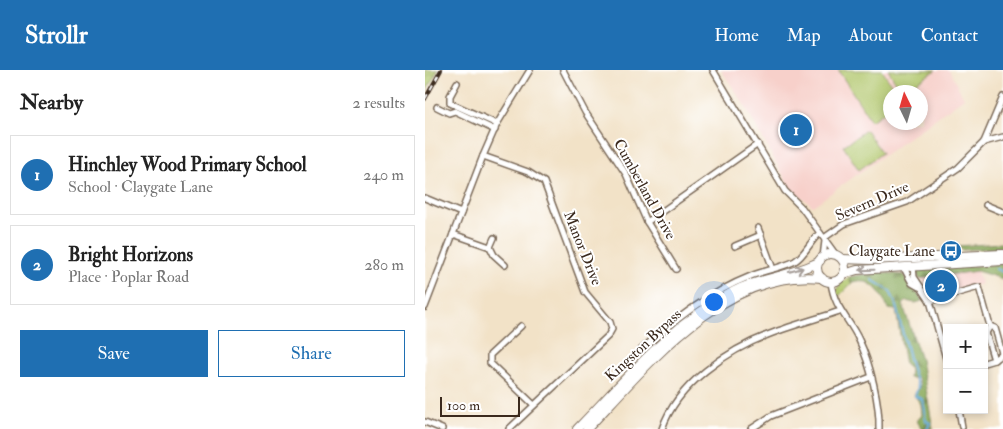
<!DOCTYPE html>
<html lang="en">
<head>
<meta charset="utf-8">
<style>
  :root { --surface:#fff; --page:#f6f6f6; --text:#222; --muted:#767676; --line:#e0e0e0; --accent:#1f6fb2 }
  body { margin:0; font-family:"IM FELL Double Pica",serif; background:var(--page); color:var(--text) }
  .controls { position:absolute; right:15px; bottom:15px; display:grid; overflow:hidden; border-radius:0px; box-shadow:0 2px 8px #0003 }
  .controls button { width:45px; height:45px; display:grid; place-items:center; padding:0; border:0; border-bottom:1px solid var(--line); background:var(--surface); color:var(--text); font:25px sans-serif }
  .compass { position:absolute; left:458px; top:15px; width:45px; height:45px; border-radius:50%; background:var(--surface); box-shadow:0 2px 8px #0003; rotate:355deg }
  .scale { position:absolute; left:15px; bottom:12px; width:80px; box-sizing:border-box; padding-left:5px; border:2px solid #3b2a1e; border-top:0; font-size:14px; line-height:18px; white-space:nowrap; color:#3b2a1e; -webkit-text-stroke:4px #fff; paint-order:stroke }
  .you { position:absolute; left:288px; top:231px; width:18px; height:18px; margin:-12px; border:4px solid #fff; border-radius:50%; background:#1a73e8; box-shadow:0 0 0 8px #1a73e833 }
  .badge { display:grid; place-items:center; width:32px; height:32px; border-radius:50%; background:var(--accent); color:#fff; font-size:16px; font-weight:700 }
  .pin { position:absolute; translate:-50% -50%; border:2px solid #fff; box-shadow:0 1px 5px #0006 }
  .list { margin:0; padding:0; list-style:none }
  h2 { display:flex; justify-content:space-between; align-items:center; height:65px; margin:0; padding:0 20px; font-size:21px }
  h2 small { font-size:16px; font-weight:400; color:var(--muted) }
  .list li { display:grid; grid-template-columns:32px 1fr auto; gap:15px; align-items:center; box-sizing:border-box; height:80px; margin:0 10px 10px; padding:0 10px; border:1px solid var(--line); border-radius:0px }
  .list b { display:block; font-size:19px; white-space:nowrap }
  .list p { margin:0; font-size:16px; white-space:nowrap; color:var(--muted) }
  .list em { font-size:16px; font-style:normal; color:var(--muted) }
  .actions { display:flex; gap:10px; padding:15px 20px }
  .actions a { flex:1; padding:11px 0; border:1px solid var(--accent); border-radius:0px; text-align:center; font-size:18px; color:var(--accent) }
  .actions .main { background:var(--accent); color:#fff }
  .map { position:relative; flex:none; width:578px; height:359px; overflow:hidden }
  header { display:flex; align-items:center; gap:30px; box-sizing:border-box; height:70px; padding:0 25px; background:var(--accent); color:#fff }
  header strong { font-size:24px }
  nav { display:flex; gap:28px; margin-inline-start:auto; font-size:18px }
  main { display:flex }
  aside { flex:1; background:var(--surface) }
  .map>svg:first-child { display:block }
  .built { fill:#f7d0ca; fill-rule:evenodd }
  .grass { fill:#b0c66a; stroke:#767844 }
  .forest { fill:url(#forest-firs); stroke:#646a3e }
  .park { fill:url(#park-crowns); stroke:#767844 }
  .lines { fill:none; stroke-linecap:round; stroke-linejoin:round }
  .stream { stroke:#6baee0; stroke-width:2 }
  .minor-casing { stroke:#7b6a59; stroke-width:8 }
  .highway-casing { stroke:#7b6a59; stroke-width:10 }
  .minor { stroke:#fff; stroke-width:5 }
  .highway { stroke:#fff; stroke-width:8 }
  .rail-casing { stroke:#3b2a1e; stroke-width:4 }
  .rail { stroke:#fff; stroke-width:2; stroke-dasharray:5.5; stroke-linecap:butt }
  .oneway { stroke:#a79f9a }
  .labels { text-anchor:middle; stroke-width:4; stroke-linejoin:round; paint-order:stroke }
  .street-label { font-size:15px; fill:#3b2a1e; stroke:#fff }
  .poi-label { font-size:15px; fill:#3b2a1e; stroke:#fff; text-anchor:end }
</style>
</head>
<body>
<header>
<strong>Strollr</strong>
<nav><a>Home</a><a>Map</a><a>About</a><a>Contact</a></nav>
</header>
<main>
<aside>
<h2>Nearby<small>2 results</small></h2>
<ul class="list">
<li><span class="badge">1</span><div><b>Hinchley Wood Primary School</b><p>School · Claygate Lane</p></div><em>240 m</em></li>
<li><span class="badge">2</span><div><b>Bright Horizons</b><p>Place · Poplar Road</p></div><em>280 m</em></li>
</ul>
<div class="actions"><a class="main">Save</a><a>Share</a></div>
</aside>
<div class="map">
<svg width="578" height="359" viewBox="0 0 578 359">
  <defs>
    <pattern id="forest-firs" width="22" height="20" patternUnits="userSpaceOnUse" patternTransform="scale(1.25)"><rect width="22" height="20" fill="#8cab5e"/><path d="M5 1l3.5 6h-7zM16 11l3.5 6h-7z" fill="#748b4d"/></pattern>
    <pattern id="park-crowns" width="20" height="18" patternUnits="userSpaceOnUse" patternTransform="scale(1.25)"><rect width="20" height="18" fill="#b0c66a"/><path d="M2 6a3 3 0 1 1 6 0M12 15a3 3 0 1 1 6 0" fill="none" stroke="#98aa5b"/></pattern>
  </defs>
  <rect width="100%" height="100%" fill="#fff"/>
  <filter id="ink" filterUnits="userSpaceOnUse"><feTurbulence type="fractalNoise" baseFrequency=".02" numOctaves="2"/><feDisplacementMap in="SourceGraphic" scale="10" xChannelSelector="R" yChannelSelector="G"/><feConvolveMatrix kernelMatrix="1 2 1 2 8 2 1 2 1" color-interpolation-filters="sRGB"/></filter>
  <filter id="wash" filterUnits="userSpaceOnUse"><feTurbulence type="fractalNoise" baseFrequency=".0096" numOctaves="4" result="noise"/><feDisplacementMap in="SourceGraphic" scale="20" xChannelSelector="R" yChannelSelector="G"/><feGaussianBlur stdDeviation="1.12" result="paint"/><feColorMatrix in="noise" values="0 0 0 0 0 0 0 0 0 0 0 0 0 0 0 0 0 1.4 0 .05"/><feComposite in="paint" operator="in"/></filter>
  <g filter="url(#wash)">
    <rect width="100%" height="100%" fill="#f2e2c7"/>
    <!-- built -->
    <g class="built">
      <path d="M296 0H524L539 28 388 136 365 118 320 36ZM466 22H496V52H466Z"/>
      <path d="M552 201 556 214 506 229 500 213 494 209Z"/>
    </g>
    <!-- grass -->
    <g class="grass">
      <path d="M413 0H457L471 22H466L465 38 446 51Z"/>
      <path d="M463 0H511L477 22Z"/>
      <path d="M441 60 457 83 434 100 418 76Z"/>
      <path d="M424 207 425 212H428L412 228 410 221 417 212Z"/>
    </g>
    <!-- forest -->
    <g class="forest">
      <path d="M578 173V178L537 180 532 176Z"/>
      <path d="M578 194V209L552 201 494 209 492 202 495 200Z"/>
      <path d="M453 202 479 205C483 216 493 220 497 231L490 233 481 231 478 235 496 290 508 359H497L492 351 497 345 496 334 489 325 495 317 493 308H484L485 299 480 295 471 240 463 239C458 227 451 213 437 211 433 210 429 212 425 212L424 207Z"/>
    </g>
    <!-- park -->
    <path class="park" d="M0 0H13L0 24Z"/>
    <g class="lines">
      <!-- stream -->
      <g class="stream">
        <path d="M571 199 578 202"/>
        <path d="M447 210 465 221 470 232 485 292 493 317 490 326 497 329 501 351 505 353 502 359"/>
      </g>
    </g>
  </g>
  <g filter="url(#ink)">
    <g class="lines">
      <!-- minor casing -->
      <g class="minor-casing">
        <g id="minor">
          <path d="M138 0 160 42 201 104 222 152 251 199"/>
          <path d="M288 0 360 121 377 138 411 185"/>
          <path d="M32 13 25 26V33L72 54"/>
          <path d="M12 37 24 43 30 41 70 60"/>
          <path d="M559 72 578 67"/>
          <path d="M58 86 103 102 119 112 160 222 185 252 187 259 183 266 84 359"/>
          <path d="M0 128 36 143"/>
          <path d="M561 135 578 142"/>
          <path d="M222 152 333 74"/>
          <path d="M333 158 348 199"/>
          <path d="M28 164 65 177"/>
          <path d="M69 168 65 177 69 185 80 195"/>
          <path d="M399 168 419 154 482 132 533 98 559 72 578 27"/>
          <path d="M310 176 336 165"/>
          <path d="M398 187 400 171"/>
          <path d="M488 196 489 207 505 231 554 217 565 256 561 263 569 290"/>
          <path d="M479 198 487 213 494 217"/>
          <path d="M406 212C409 238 424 248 434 270 445 293 455 334 454 359"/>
          <path d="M505 231 522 292"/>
          <path d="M0 237 58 86 72 54 105 0"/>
          <path d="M96 256 65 285V293L109 335"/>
          <path d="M565 256 570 258 577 283"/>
          <path d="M216 280C250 250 283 223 326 206 340 200 357 198 370 191 380 185 385 171 395 163"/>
          <path d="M559 293 569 290 578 283"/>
          <path d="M534 340 537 357"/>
          <path d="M0 352 17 359"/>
          <path d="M237 359C252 314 303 280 345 264 368 255 391 249 415 241"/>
          <path d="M326 359 346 346 446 307"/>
        </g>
      </g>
      <!-- highway casing -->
      <g class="highway-casing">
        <g id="highway">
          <circle cx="406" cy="198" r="14"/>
          <path d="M417 189 445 190 578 184"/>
          <path d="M419 204 432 200 578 191"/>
          <path d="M152 359C201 309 246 254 309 221 336 207 368 206 395 191"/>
          <path d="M162 359C221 297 300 197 397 208"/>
        </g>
      </g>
      <!-- minor -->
      <use href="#minor" class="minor"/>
      <!-- highway -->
      <use href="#highway" class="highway"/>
      <!-- rail casing -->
      <g class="rail-casing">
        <path id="rail" d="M0 29 16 0"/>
      </g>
      <!-- rail -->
      <use href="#rail" class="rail"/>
    </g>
    <!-- one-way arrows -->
    <defs><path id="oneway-shaft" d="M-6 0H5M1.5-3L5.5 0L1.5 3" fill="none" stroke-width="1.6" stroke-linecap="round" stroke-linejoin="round" transform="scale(1.25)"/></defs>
    <g class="oneway">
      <use href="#oneway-shaft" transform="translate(371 200) rotate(-16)"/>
      <use href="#oneway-shaft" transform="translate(442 200) rotate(178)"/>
    </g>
  </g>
  <!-- icons -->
  <defs>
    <g id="bus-disc" transform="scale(1.125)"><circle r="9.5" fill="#1f6fb2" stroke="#fff"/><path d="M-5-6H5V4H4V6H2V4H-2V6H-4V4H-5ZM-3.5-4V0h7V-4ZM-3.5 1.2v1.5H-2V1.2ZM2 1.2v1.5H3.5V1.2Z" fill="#fff"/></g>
  </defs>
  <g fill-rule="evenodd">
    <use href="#bus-disc" x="526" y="181"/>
  </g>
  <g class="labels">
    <!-- street labels -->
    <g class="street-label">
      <text transform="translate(220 119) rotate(61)" y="5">Cumberland Drive</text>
      <text transform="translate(447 131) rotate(-23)" y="5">Severn Drive</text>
      <text transform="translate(158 178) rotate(68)" y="5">Manor Drive</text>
      <text transform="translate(218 275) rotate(-43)" y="5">Kingston Bypass</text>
    </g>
    <!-- poi labels -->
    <g class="poi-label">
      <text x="510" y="186">Claygate Lane</text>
    </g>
  </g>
</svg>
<div class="controls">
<button>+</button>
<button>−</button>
</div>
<svg class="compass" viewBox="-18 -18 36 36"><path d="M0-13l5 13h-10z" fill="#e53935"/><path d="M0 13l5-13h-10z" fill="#767676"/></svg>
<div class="scale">100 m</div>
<div class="you"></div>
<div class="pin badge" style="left:371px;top:60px">1</div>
<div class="pin badge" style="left:516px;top:216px">2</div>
</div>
</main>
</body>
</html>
